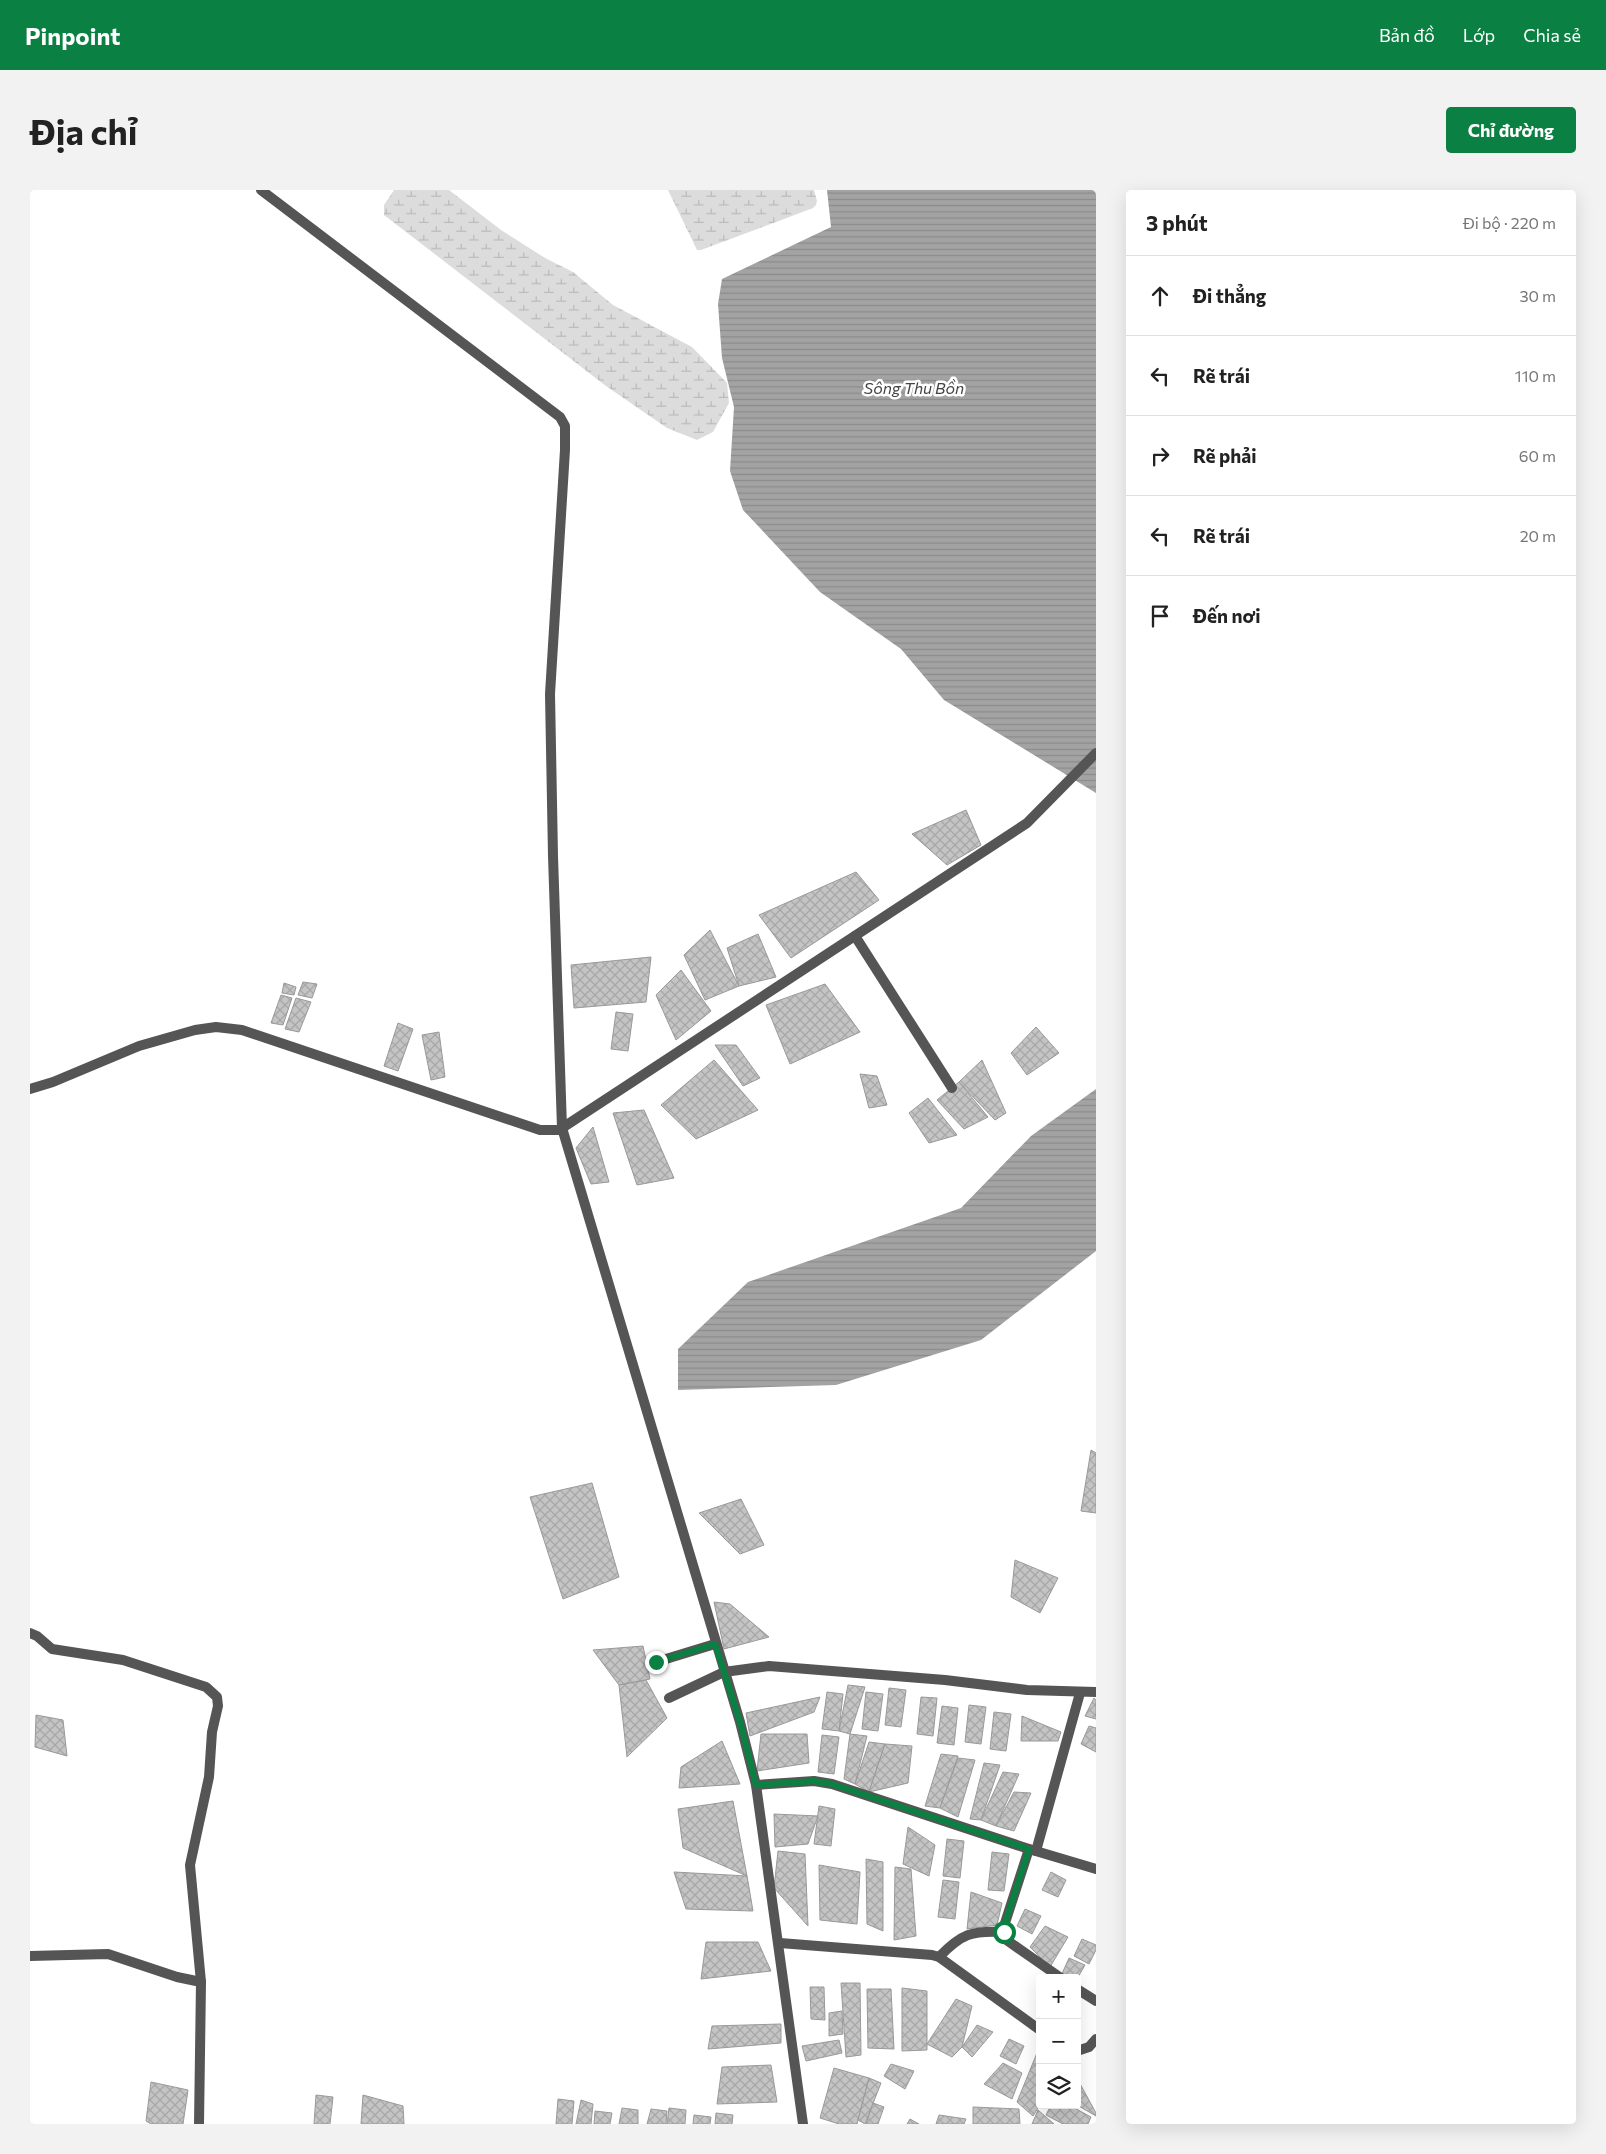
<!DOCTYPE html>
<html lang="vi">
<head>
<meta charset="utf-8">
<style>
  :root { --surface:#fff; --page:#f2f2f2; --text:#222; --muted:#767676; --line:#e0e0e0; --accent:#0b8043 }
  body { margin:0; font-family:Commissioner,sans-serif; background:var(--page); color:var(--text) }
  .controls { position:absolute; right:15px; bottom:15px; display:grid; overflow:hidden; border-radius:5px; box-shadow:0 5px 20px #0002 }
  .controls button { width:45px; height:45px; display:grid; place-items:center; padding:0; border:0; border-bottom:1px solid var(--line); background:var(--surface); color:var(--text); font:25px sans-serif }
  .stop { position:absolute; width:15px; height:15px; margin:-11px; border:4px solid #0b8043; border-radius:50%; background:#fff }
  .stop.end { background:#0b8043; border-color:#fff; box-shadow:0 1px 5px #0008 }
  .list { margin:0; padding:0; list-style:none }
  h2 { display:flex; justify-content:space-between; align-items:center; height:65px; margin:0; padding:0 20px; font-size:21px }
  h2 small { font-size:16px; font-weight:400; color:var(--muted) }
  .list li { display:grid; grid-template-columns:32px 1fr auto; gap:15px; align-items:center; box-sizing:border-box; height:80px; padding:0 20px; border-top:1px solid var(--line) }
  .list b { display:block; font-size:19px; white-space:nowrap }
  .list em { font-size:16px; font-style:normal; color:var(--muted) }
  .icon { flex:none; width:28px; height:28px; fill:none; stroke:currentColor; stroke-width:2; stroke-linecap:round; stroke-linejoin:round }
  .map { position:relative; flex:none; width:1066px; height:1934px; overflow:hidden; border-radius:5px }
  header { display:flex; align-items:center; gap:30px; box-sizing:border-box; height:70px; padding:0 25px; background:var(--accent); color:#fff }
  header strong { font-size:24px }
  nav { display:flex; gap:28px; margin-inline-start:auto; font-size:18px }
  .intro { display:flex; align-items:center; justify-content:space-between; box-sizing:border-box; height:120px; padding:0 30px }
  h1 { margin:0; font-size:35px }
  .button { padding:12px 22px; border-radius:5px; background:var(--accent); color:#fff; font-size:18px; font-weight:700 }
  main { display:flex; gap:30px; padding:0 30px }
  aside { flex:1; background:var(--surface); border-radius:5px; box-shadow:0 5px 20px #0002 }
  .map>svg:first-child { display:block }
  .wetland { fill:url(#wetland-marsh) }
  .water { fill:url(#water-rules) }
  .building { fill:url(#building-cross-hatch); stroke:#999 }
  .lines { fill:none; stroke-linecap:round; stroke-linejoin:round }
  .street { stroke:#555; stroke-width:10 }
  .route { stroke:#0b8043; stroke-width:6 }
  .labels { text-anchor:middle; stroke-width:5; stroke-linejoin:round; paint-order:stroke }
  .water-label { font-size:16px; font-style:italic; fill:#444; stroke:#fff }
</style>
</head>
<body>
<header>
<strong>Pinpoint</strong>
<nav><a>Bản đồ</a><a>Lớp</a><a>Chia sẻ</a></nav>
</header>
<div class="intro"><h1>Địa chỉ</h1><a class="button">Chỉ đường</a></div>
<main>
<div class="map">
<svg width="1066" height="1934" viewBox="0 0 1066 1934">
  <defs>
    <pattern id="wetland-marsh" width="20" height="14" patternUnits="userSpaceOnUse" patternTransform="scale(1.25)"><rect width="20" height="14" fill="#dcdcdc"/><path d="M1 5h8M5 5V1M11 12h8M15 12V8" fill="none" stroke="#bbb"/></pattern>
    <pattern id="water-rules" width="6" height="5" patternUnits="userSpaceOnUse" patternTransform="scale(1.25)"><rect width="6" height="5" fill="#a3a3a3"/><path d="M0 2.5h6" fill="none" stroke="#8b8b8b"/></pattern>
    <pattern id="building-cross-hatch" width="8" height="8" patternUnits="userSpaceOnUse" patternTransform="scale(1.25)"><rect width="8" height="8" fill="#c4c4c4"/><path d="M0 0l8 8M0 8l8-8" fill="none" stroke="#a7a7a7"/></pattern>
  </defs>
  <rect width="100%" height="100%" fill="#fff"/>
  <!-- wetland -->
  <g class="wetland">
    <path d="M364 0H419L471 40 515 68 543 82 583 115 662 157 697 193 699 213 683 242 667 250 637 238 576 196 354 25V15Z"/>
    <path d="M638 0H784L787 11 786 15 783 18 671 60H667Z"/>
  </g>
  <!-- water -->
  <g class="water">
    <path d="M797 0H1066V603L914 510 871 459 790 402 713 320 700 281 704 217 692 168 688 114 692 89 801 37Z"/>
    <path d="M1066 899V1061L951 1150 806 1195 648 1200V1159L718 1092 931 1018 1001 946Z"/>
  </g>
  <!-- building -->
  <g class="building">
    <path d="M936 620 951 655 917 675 882 644Z"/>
    <path d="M826 682 849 710 761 768 729 725Z"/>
    <path d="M680 740 709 796 675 810 654 765Z"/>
    <path d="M728 744 746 787 709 796 697 758Z"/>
    <path d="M621 767 616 812 544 818 541 775Z"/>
    <path d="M651 780 681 821 646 850 626 805Z"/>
    <path d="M273 792 287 794 282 808 268 805Z"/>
    <path d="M254 793 266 797 264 805 252 803Z"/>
    <path d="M795 794 830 842 760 874 736 815Z"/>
    <path d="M251 805 262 808 253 835 241 833Z"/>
    <path d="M266 808 281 812 269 842 255 839Z"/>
    <path d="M586 822 603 824 598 861 581 859Z"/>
    <path d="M368 833 383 839 368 881 354 876Z"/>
    <path d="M1006 837 1029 863 997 885 981 863Z"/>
    <path d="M409 842 415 887 401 890 392 845Z"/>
    <path d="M685 855H706L730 888 713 896Z"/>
    <path d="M684 870 728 920 666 949 631 915Z"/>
    <path d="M952 870 976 923 965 930 929 892Z"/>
    <path d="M830 884 847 886 857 915 839 918Z"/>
    <path d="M929 892 958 927 934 939 907 910Z"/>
    <path d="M898 908 927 945 899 953 879 923Z"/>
    <path d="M614 920 644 988 607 995 583 923Z"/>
    <path d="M563 937 579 992 561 994 546 958Z"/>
    <path d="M1061 1260 1066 1263V1323L1051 1321Z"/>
    <path d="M562 1293 589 1387 533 1409 500 1307Z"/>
    <path d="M711 1309 734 1355 710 1364 669 1323Z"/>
    <path d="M985 1370 1028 1388 1010 1423 981 1407Z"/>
    <path d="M684 1412 700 1414 739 1447 694 1459Z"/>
    <path d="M613 1456 620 1489 589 1495 563 1460Z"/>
    <path d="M616 1490 637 1528 597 1567 589 1495Z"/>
    <path d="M818 1495 835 1497 820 1544 809 1541Z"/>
    <path d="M859 1498 876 1500 871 1537 855 1535Z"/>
    <path d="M797 1502 813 1504 809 1541 792 1539Z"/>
    <path d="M836 1502 853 1504 848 1541 832 1539Z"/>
    <path d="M790 1507 784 1522 720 1546 716 1523Z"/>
    <path d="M891 1507 907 1508 903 1546 887 1544Z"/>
    <path d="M1064 1508 1066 1510V1529L1055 1526Z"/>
    <path d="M939 1515 956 1517 951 1554 935 1552Z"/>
    <path d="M912 1516 928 1518 924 1555 907 1553Z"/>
    <path d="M964 1522 981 1524 976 1561 960 1559Z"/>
    <path d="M6 1525 33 1530 37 1566 5 1557Z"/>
    <path d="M992 1526 1031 1542 1028 1551H991Z"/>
    <path d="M1059 1536 1066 1538V1562L1051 1554Z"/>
    <path d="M731 1544H777L779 1573 727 1581Z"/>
    <path d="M820 1544 837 1546 825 1594 814 1589Z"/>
    <path d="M792 1545 809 1547 804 1584 788 1582Z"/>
    <path d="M692 1551 710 1594 649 1598 651 1577Z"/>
    <path d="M839 1552 855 1554 839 1602 825 1594Z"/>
    <path d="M855 1554 882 1556 878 1593 839 1602Z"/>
    <path d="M911 1564 928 1566 910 1618 895 1616Z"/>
    <path d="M928 1568 945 1570 928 1627 910 1618Z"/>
    <path d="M954 1573 970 1575 951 1630 940 1629Z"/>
    <path d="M973 1582 989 1584 966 1636 951 1630Z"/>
    <path d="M984 1602 1001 1603 984 1641 966 1636Z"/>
    <path d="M703 1611 717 1686 653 1658 648 1619Z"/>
    <path d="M789 1616 805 1619 801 1656 784 1654Z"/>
    <path d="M744 1624 788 1626 778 1654 745 1657Z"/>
    <path d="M878 1637 905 1655 899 1686 873 1674Z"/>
    <path d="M917 1649 934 1651 930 1688 913 1686Z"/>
    <path d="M748 1661 775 1664 778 1736 744 1698Z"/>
    <path d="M962 1662 979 1664 974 1701 958 1700Z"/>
    <path d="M836 1669 853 1672V1741L837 1734Z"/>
    <path d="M789 1675 830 1682 827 1734 790 1730Z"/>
    <path d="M865 1677 881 1679 886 1746 864 1750Z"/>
    <path d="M644 1682 717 1686 723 1721 656 1719Z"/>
    <path d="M1021 1682 1036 1690 1028 1707 1012 1700Z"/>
    <path d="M913 1690 929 1692 925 1729 908 1727Z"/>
    <path d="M941 1702 972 1713 967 1735 937 1739Z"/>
    <path d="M995 1719 1011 1726 1002 1744 987 1736Z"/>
    <path d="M1015 1736 1038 1747 1020 1777 1000 1757Z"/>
    <path d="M1052 1749 1066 1755V1760L1059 1774 1044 1766Z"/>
    <path d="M676 1752H728L741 1781 671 1789Z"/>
    <path d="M1039 1768 1055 1775 1047 1789 1031 1786Z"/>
    <path d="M811 1793H830L831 1865 816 1867Z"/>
    <path d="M780 1797H794L795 1830 781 1829Z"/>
    <path d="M872 1798 897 1801V1860L872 1861Z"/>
    <path d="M837 1799H861L864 1859 838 1858Z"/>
    <path d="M926 1809 942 1816 932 1857 922 1867 897 1854Z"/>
    <path d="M812 1821 813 1844 799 1846V1823Z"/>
    <path d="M751 1834V1853L678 1859 682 1836Z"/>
    <path d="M947 1835 963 1842 942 1867 932 1857Z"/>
    <path d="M979 1849 994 1856 986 1874 970 1866Z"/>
    <path d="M809 1850 812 1863 776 1871 772 1856Z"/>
    <path d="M1007 1863 1010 1865V1915L1003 1926 987 1912Z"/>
    <path d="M973 1873 992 1883 982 1909 954 1894Z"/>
    <path d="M861 1874 884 1881 875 1899 854 1886Z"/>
    <path d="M741 1875 747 1912 687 1914 692 1877Z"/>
    <path d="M804 1878 839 1888 827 1934H809L790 1928Z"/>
    <path d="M839 1888 851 1893 835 1934 828 1930Z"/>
    <path d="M1048 1890 1066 1923V1926L1047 1915Z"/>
    <path d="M121 1892 158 1900 153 1934H121L116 1931Z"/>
    <path d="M286 1905 303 1907 300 1934H284Z"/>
    <path d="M333 1905 373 1916 374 1934H331Z"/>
    <path d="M528 1909 544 1911 542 1934H526Z"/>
    <path d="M551 1910 563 1914 561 1934H546Z"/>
    <path d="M843 1913 854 1917 848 1934H836Z"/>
    <path d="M1021 1915H1039L1061 1927 1058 1934H1033L1016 1925Z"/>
    <path d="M943 1917 989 1919 990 1934H943Z"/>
    <path d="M592 1918 608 1920V1934H589Z"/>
    <path d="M639 1918 656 1920 655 1934H637Z"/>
    <path d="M621 1919 637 1921 636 1934H617Z"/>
    <path d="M1008 1920 1024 1934H1002Z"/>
    <path d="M565 1921 582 1923 580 1934H564Z"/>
    <path d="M686 1923 703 1925 702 1934H685Z"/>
    <path d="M664 1925 681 1927 680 1934H663Z"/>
    <path d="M909 1925 936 1929 934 1934H906Z"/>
    <path d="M880 1929 889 1934H877Z"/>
  </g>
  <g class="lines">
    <!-- street -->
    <g class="street">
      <path d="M231 0 530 227 535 236V260L520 504 523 666 532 938 710 1532 726 1595 773 1934"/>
      <path d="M825 746 922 898"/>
      <path d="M0 899 23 892 109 856 165 840 186 837 212 840 510 940H529L997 633 1066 563"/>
      <path d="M0 1443 7 1446 22 1459 93 1470 176 1497 187 1507 188 1516 182 1542 179 1587 160 1675 171 1792 169 1934"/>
      <path d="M626 1472 685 1454"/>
      <path d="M639 1508 694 1482 739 1476 915 1490 997 1500 1066 1502"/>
      <path d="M726 1595 784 1591 802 1594 999 1659 1066 1679"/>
      <path d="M999 1659 975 1733V1749L1031 1788"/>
      <path d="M1006 1661 1050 1503"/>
      <path d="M750 1753 902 1765 909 1767 1010 1840"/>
      <path d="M0 1766 78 1764 147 1787 171 1792"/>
      <path d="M909 1767C931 1744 942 1740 974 1742"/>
      <path d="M1047 1799 1066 1811"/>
      <path d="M1047 1861 1059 1857 1066 1849"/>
    </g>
  </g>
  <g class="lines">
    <!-- route -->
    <path class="route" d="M626 1472 685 1454 710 1532 726 1595 784 1591 802 1594 999 1659 975 1733 974 1742"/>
  </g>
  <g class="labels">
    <!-- water labels -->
    <g class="water-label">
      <text x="884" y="204">Sông Thu Bồn</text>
    </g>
  </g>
</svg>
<div class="controls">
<button>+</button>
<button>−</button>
<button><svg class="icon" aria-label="layers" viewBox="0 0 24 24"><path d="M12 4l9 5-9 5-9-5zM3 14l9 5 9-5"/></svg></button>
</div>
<div class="stop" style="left:974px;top:1742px"></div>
<div class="stop end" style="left:626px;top:1472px"></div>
</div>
<aside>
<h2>3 phút<small>Đi bộ · 220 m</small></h2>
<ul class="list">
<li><svg class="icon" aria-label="ahead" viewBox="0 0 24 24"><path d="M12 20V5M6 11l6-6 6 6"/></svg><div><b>Đi thẳng</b></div><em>30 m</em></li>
<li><svg class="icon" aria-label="left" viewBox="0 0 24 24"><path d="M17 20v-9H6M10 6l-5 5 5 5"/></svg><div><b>Rẽ trái</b></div><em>110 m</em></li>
<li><svg class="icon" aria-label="right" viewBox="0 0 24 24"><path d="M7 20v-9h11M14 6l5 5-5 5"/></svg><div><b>Rẽ phải</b></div><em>60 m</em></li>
<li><svg class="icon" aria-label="left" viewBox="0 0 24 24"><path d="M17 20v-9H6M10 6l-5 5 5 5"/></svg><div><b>Rẽ trái</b></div><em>20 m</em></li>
<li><svg class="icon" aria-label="arrive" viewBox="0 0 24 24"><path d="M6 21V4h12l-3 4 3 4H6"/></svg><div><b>Đến nơi</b></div></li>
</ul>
</aside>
</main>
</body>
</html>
